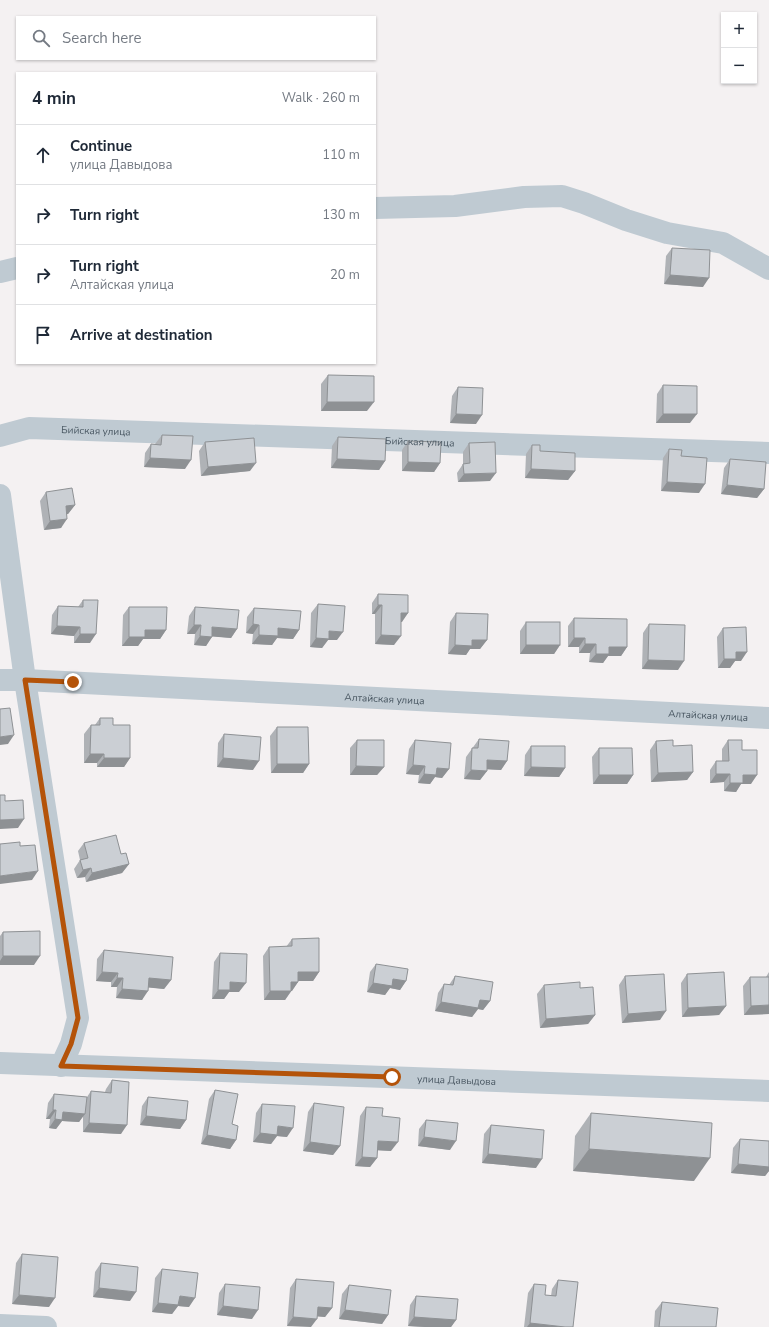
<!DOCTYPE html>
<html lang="en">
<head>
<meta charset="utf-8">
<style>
  :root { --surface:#fff; --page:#f2f2f3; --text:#1f2937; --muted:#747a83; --line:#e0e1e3 }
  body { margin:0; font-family:"Nunito Sans",sans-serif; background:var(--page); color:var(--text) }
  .controls { position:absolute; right:12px; top:12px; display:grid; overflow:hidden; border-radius:0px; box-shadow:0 1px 3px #0004 }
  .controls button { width:36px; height:36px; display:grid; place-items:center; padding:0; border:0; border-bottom:1px solid var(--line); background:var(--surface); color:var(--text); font:20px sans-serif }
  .stop { position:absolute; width:12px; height:12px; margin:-9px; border:3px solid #b45309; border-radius:50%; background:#fff }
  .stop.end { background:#b45309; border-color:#fff; box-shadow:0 1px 4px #0008 }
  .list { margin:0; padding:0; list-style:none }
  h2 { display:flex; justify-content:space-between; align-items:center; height:52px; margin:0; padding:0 16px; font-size:17px }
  h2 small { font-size:13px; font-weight:400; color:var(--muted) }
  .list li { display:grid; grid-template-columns:26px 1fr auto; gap:12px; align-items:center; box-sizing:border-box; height:60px; padding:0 16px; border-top:1px solid var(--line) }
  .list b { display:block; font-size:15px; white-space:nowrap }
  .list p { margin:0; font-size:13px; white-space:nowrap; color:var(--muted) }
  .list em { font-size:13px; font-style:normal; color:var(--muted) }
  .icon { flex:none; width:22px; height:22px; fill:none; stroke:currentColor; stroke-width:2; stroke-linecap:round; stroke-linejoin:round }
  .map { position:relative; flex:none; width:769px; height:1327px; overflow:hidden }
  .search { position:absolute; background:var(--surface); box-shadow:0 1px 3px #0004; left:16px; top:16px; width:360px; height:44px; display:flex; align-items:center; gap:10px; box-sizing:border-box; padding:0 14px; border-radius:0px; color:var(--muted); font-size:15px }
  .panel { position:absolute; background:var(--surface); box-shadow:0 1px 3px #0004; left:16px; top:72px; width:360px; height:292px; border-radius:0px }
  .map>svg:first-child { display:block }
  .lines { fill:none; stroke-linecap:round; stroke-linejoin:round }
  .minor { stroke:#bfcad2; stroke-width:22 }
  .wall { fill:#afb2b6 }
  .shaded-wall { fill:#8e9194 }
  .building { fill:#cbcfd4; stroke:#8e9194 }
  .route { stroke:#b45309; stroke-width:5 }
  .labels { text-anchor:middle; stroke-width:4; stroke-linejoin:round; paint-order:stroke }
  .street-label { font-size:10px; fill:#485661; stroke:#fff }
</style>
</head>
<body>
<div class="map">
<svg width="769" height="1327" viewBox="0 0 769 1327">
  <rect width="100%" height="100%" fill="#f4f1f2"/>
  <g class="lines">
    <!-- minor -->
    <g class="minor">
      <path d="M375 208 455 206 524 197 562 196 584 203 626 220 667 233 723 243 769 269"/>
      <path d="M0 272 17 268"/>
      <path id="s1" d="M0 436 29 428 769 453"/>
      <path d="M0 495 25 680 78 1018 71 1044 61 1066"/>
      <path id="s2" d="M0 680H25L769 718"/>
      <path id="s3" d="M0 1063 769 1091"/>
      <path d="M0 1325 46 1327"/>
    </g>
  </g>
  <!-- wall -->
  <g class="wall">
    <path d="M672 248 703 287 664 284 666 256Z"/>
    <path d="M328 375 367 411H321V384Z"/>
    <path d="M663 385 690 423H656L657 394Z"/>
    <path d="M458 387 476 424 450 423 452 396Z"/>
    <path d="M162 435 185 469 144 467 145 453 151 444H155Z"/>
    <path d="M338 437 385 461 379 470 331 468 332 446Z"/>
    <path d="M408 441 440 463 434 472 402 471V450Z"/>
    <path d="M205 442 250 471 201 476 199 451Z"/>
    <path d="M469 443 490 481 458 482 457 473 463 464V452Z"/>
    <path d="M532 445 540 451 575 471 568 480 525 478 526 454Z"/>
    <path d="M669 449 681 456 699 493 661 491 663 458Z"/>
    <path d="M730 459 764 489 757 498 721 494 724 468Z"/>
    <path d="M46 492 75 505 68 514H67L61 528 44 530 40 501Z"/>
    <path d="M378 594 408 613 401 622 394 645 375 644V614H372V603Z"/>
    <path d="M83 600 90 643H74V636L51 634 52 615 58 606 78 607Z"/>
    <path d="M318 604 337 640H328L322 648 310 647 311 613Z"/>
    <path d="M129 607 166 630 160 639H143L138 646H122L123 615Z"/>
    <path d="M195 607 237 629 231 638 212 636 206 646 194 645 195 634H187L189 616Z"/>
    <path d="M254 608 299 630 293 639 277 638 272 645 252 644 253 634 246 633 247 617Z"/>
    <path d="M456 613 487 640 480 649H470L466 655 448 654 450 622Z"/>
    <path d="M574 618 627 647 621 656H608L603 663 589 662 590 653H579V647H568V626Z"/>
    <path d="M526 622 560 645 554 654H520V631Z"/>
    <path d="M649 624 678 670 642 669 643 633Z"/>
    <path d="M723 628 741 661H735L730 668H718L717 637Z"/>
    <path d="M100 718 113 725 130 758 124 767H97V763H84V734L91 725H95Z"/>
    <path d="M277 727 309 764 303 773H271L270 736Z"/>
    <path d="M224 734 253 770 217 767 218 743Z"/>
    <path d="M479 739 507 761 501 770 487 769V771L480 780 464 779 466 757Z"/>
    <path d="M357 740 384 767 377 775H350V748Z"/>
    <path d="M415 740 449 769 442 778 435 777 430 784 418 783 419 775 406 774 409 749Z"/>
    <path d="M728 740 742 750 751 784H741L736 792 724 791V782L710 783V770L716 761H722V749Z"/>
    <path d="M656 741 693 772 687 780 651 782 650 750Z"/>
    <path d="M531 746 565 768 559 777 524 776 525 755Z"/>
    <path d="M599 748 633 775 627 784H593L592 757Z"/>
    <path d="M84 843 121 854 129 864 122 873 86 882 85 877 77 878 74 869 80 860 78 851Z"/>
    <path d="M3 932 34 965H0V936Z"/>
    <path d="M292 939 319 972 313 981H298V982L285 1000H264L263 956 269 947H286Z"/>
    <path d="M104 950 171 980 164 989 148 987 142 1000 116 998 117 987H111V982L96 981 97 959Z"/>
    <path d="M220 953 239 992H229L224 999H212L214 962Z"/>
    <path d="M376 964 406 981 400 990 390 988 385 995 367 992 370 972Z"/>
    <path d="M769 972V1014L744 1015 743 986 750 977H766Z"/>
    <path d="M687 974 726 1006 719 1015 682 1017 681 983Z"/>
    <path d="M455 976 490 1001 483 1010 478 1009 472 1017 435 1011 438 993 444 984 449 985Z"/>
    <path d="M625 976 660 1020 622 1023 619 985Z"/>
    <path d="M544 985 580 988 595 1015 588 1024 540 1028 537 994Z"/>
    <path d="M112 1080 121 1134 83 1132V1116L79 1122 62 1121 56 1129 49 1128 50 1119H46L48 1103 54 1094 87 1097 91 1091 105 1092 106 1089Z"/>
    <path d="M215 1090 232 1124 236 1140 230 1149 201 1144 209 1099Z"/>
    <path d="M148 1097 186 1120 180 1129 140 1125 142 1106Z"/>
    <path d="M314 1103 340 1146 333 1155 303 1151 308 1112Z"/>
    <path d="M262 1104 287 1137 277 1136 271 1144 253 1142 256 1113Z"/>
    <path d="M366 1107 382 1116 391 1151 377 1150V1158L370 1167 355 1166 360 1116Z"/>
    <path d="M591 1113 694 1181 573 1171 575 1136Z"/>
    <path d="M426 1120 450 1150 418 1146 419 1129Z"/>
    <path d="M491 1125 536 1168 482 1163 484 1134Z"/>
    <path d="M740 1139 769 1141V1171L765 1176 731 1173 733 1148Z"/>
    <path d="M22 1254 49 1307 12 1304 16 1263Z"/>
    <path d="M101 1263 130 1301 93 1297 95 1272Z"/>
    <path d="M162 1269 189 1307 178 1306 172 1314 152 1312 155 1278Z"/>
    <path d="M296 1279 332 1308 325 1317 317 1316 287 1326 290 1288Z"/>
    <path d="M558 1280 573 1327H524L528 1293 534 1284 545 1295 551 1296 552 1289Z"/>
    <path d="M225 1284 252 1319 217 1315 219 1293Z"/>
    <path d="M349 1285 388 1315 382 1324 339 1319 342 1294Z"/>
    <path d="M416 1296 456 1320 451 1327H425L408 1326 410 1305Z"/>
    <path d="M662 1302 716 1327H654L655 1311Z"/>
  </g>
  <!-- shaded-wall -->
  <g class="shaded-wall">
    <path d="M670 275 709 278 703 287 664 284Z"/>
    <path d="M327 402H374L367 411H321Z"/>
    <path d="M456 414 482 415 476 424 450 423Z"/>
    <path d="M663 414H697L690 423H656Z"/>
    <path d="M150 458 191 460 185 469 144 467Z"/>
    <path d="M337 459 385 461 379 470 331 468Z"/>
    <path d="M408 462 440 463 434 472 402 471Z"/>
    <path d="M256 463 250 471 201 476 208 467Z"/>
    <path d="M531 469 575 471 568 480 525 478Z"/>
    <path d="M496 473 490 481 458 482 464 474Z"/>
    <path d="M667 482 705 484 699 493 661 491Z"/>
    <path d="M727 485 764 489 757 498 721 494Z"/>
    <path d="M75 505 68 514 59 515 66 506Z"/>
    <path d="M67 519 61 528 44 530 50 521Z"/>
    <path d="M378 605H382L375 614H372Z"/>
    <path d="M401 613H408L402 622H395Z"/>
    <path d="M253 624 259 625 253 634 246 633Z"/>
    <path d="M194 625H201L195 634H187Z"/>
    <path d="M57 626 80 627 74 636 51 634Z"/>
    <path d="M212 627 237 629 231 638 206 636Z"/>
    <path d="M278 628 299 630 293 639 277 638 272 645 252 644 259 635Z"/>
    <path d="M145 630H166L160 639H143L138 646H122L129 637Z"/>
    <path d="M329 631 343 632 337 640H328L322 648 310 647 316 638Z"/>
    <path d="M80 634H96L90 643H74Z"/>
    <path d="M381 635 401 636 394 645 375 644Z"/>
    <path d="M200 636 212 637 206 646 194 645Z"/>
    <path d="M574 638H585L579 647H568Z"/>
    <path d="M472 640H487L480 649H470L466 655 448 654 455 645Z"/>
    <path d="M585 644H596L590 653H579Z"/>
    <path d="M526 645H560L554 654H520Z"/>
    <path d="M609 647H627L621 656H608L603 663 589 662 596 654Z"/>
    <path d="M736 652H747L741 661H735L730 668H718L724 659Z"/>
    <path d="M648 660 684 661 678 670 642 669Z"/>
    <path d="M14 735 8 744 0 745V737Z"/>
    <path d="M90 754H104L97 763H84Z"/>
    <path d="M104 758H130L124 767H97Z"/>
    <path d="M223 758 259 761 253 770 217 767Z"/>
    <path d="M487 760 507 761 501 770 481 769Z"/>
    <path d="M277 764H309L303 773H271Z"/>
    <path d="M413 765 425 766 419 775 406 774Z"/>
    <path d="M356 766 384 767 377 775H350Z"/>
    <path d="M531 767 565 768 559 777 524 776Z"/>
    <path d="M437 768 449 769 442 778 435 777 430 784 418 783 424 774Z"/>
    <path d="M471 770 487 771 480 780 464 779Z"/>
    <path d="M693 772 687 780 651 782 658 773Z"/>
    <path d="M716 774H730L724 782 710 783Z"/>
    <path d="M599 775H633L627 784H593Z"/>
    <path d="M743 775H757L751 784H741L736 792 724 791 730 783Z"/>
    <path d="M24 819 18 828 0 829V820Z"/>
    <path d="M129 864 122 873 86 882 92 873Z"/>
    <path d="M91 868 85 877 77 878 83 870Z"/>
    <path d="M38 871 32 880 0 884V876Z"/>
    <path d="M3 956H40L34 965H0V961Z"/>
    <path d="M102 972 118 973 111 982 96 981Z"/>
    <path d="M298 972H319L313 981H291Z"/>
    <path d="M117 978H123L117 987H111Z"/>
    <path d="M149 978 171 980 164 989 143 987Z"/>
    <path d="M393 979 406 981 400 990 390 988 385 995 367 992 373 983Z"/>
    <path d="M230 982 246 983 239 992H229L224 999H212L218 990Z"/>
    <path d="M291 982H298L292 991H285Z"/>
    <path d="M122 989 148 991 142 1000 116 998Z"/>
    <path d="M270 991H291L285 1000H264Z"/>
    <path d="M480 1000 490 1001 483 1010 478 1009 472 1017 435 1011 441 1002Z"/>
    <path d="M769 1005V1014L744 1015 751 1006Z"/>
    <path d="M726 1006 719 1015 682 1017 688 1008Z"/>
    <path d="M666 1011 660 1020 622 1023 628 1014Z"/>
    <path d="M595 1015 588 1024 540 1028 546 1019Z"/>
    <path d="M53 1110H56L50 1119H46Z"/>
    <path d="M63 1112 85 1114 79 1122 62 1121 56 1129 49 1128 55 1119Z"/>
    <path d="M146 1116 186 1120 180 1129 140 1125Z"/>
    <path d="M89 1123 127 1125 121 1134 83 1132Z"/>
    <path d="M278 1126 293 1128 287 1137 277 1136 271 1144 253 1142 260 1133Z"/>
    <path d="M207 1135 236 1140 230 1149 201 1144Z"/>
    <path d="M424 1137 456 1141 450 1150 418 1146Z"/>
    <path d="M378 1141 398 1142 391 1151 372 1150Z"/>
    <path d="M310 1142 340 1146 333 1155 303 1151Z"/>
    <path d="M589 1149 710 1158 694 1181 573 1171Z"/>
    <path d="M488 1154 542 1159 536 1168 482 1163Z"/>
    <path d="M362 1157 377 1158 370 1167 355 1166Z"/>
    <path d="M738 1164 769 1167V1171L765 1176 731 1173Z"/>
    <path d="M99 1288 136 1292 130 1301 93 1297Z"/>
    <path d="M19 1295 55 1298 49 1307 12 1304Z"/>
    <path d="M180 1296 195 1298 189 1307 178 1306 172 1314 152 1312 158 1303Z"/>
    <path d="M223 1306 258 1310 252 1319 217 1315Z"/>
    <path d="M318 1307 332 1308 325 1317 312 1316Z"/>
    <path d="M345 1310 388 1315 382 1324 339 1319Z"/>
    <path d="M293 1317 317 1319 311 1327 287 1326Z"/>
    <path d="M414 1317 456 1320 451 1327H425L408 1326Z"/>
    <path d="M530 1323 565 1327H527Z"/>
  </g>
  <!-- building -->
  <g class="building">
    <path d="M672 248 710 250 709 278 670 275Z"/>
    <path d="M328 375 374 376V402H327Z"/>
    <path d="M663 385 697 386V414H663Z"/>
    <path d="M458 387 483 388 482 415 456 414Z"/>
    <path d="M162 435 193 436 191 460 150 458 151 444 161 445Z"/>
    <path d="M338 437 386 439 385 461 337 459Z"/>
    <path d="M254 438 256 463 208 467 205 442Z"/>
    <path d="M408 441 441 442 440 463 408 462Z"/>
    <path d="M495 442 496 473 464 474 463 464 470 463 469 443Z"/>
    <path d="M532 445H540V451L575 453V471L531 469Z"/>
    <path d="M669 449 682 450 681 456 707 458 705 484 667 482Z"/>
    <path d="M730 459 766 462 764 489 727 485Z"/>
    <path d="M72 488 75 505 66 506 67 519 50 521 46 492Z"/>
    <path d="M378 594 408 595V613H401V636L381 635 382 605H378Z"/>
    <path d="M83 600H98L96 634H80V627L57 626 58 606 83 607Z"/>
    <path d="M318 604 345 606 343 632 329 631V639L316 638Z"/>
    <path d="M129 607H167L166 630H145V637H129Z"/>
    <path d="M195 607 239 610 237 629 212 627V637L200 636 201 625H194Z"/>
    <path d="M254 608 301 611 299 630 278 628V636L259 635V625L253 624Z"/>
    <path d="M456 613 488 614 487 640H472V646L455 645Z"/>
    <path d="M574 618 627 619V647H609V654H596V644H585V638H574Z"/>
    <rect x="526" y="622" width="34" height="23"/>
    <path d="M649 624 685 625 684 661 648 660Z"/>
    <path d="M746 627 747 652H736V659H724L723 628Z"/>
    <path d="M10 708 14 735 0 737V709Z"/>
    <path d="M100 718H113V725H130V758H104V754H90L91 725H100Z"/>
    <path d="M277 727H308L309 764H277Z"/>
    <path d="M224 734 261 737 259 761 223 758Z"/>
    <path d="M479 739 509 741 507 761 487 760V771L471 770 472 748H478Z"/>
    <path d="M357 740H384V767L356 766Z"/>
    <path d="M415 740 451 743 449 769 437 768 436 775 424 774 425 766 413 765Z"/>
    <path d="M673 740V746L692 745 693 772 658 773 656 741Z"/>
    <path d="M728 740H742V750H757V775H743V783H730V774H716V761H729Z"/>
    <path d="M531 746H565V768L531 767Z"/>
    <path d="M599 748H632L633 775H599Z"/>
    <path d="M0 795H5V801L23 800 24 819 0 820Z"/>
    <path d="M116 835 121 854 126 853 129 864 92 873 91 868 83 870 80 860 88 858 84 843Z"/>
    <path d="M20 842V846L35 845 38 871 0 876V844Z"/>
    <path d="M40 931V956H3V932Z"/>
    <path d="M319 938V972H298V982H291V991H270L269 947 292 946V939Z"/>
    <path d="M104 950 173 957 171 980 149 978 148 991 122 989 123 978H117L118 973 102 972Z"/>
    <path d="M220 953 247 954 246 983 230 982V990H218Z"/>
    <path d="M376 964 408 969 406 981 393 979 392 986 373 983Z"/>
    <path d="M724 972 726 1006 688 1008 687 974Z"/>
    <path d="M664 974 666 1011 628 1014 625 976Z"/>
    <path d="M455 976 493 982 490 1001 480 1000 478 1008 441 1002 444 984 453 985Z"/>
    <path d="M750 977H769V1005L751 1006Z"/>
    <path d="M580 982V988L593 987 595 1015 546 1019 544 985Z"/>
    <path d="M112 1080 129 1082 127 1125 89 1123 91 1091 111 1093Z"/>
    <path d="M215 1090 238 1094 232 1124 238 1126 236 1140 207 1135Z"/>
    <path d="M54 1094 87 1097 85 1114 63 1112 62 1120 55 1119 56 1110H53Z"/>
    <path d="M148 1097 188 1101 186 1120 146 1116Z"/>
    <path d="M314 1103 344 1107 340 1146 310 1142Z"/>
    <path d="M262 1104 295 1106 293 1128 278 1126 277 1135 260 1133Z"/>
    <path d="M366 1107 383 1108 382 1116 400 1118 398 1142 378 1141 377 1158 362 1157Z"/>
    <path d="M591 1113 712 1123 710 1158 589 1149Z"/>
    <path d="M426 1120 458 1123 456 1141 424 1137Z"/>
    <path d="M491 1125 544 1130 542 1159 488 1154Z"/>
    <path d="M740 1139 769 1141V1167L738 1164Z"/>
    <path d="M22 1254 58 1257 55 1298 19 1295Z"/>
    <path d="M101 1263 138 1267 136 1292 99 1288Z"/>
    <path d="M162 1269 198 1273 195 1298 180 1296 178 1305 158 1303Z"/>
    <path d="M296 1279 334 1282 332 1308 318 1307 317 1319 293 1317Z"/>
    <path d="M558 1280 578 1282 573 1327H565L530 1323 534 1284 546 1285 545 1295 556 1296Z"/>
    <path d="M225 1284 260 1287 258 1310 223 1306Z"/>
    <path d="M349 1285 391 1290 388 1315 345 1310Z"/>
    <path d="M416 1296 458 1299 456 1320 414 1317Z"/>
    <path d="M662 1302 718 1308 716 1327H659Z"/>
  </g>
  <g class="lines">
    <!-- route -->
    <path class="route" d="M73 682 25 680 78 1018 71 1044 61 1066 392 1077"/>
  </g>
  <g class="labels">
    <!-- street labels -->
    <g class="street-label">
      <text dy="4" stroke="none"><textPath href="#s1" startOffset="97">Бийская улица</textPath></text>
      <text dy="4" stroke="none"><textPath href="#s1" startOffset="421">Бийская улица</textPath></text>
      <text dy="4" stroke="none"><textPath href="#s2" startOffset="385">Алтайская улица</textPath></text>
      <text dy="4" stroke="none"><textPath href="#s2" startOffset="709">Алтайская улица</textPath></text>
      <text dy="4" stroke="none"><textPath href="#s3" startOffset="457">улица Давыдова</textPath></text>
    </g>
  </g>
</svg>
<div class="controls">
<button>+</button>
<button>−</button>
</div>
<div class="stop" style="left:392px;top:1077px"></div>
<div class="stop end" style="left:73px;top:682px"></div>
<div class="search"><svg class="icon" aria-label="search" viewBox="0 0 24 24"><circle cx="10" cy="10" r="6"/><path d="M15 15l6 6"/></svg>Search here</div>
<section class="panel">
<h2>4 min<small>Walk · 260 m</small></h2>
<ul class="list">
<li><svg class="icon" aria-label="ahead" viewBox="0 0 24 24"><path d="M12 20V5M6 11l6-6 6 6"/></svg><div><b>Continue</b><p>улица Давыдова</p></div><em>110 m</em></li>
<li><svg class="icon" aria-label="right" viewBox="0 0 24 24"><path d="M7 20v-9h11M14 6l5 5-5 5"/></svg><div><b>Turn right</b></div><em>130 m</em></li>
<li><svg class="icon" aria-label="right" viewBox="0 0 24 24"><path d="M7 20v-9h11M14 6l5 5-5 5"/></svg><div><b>Turn right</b><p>Алтайская улица</p></div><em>20 m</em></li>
<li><svg class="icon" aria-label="arrive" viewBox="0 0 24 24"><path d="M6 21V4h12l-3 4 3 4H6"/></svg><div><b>Arrive at destination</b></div></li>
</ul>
</section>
</div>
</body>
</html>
